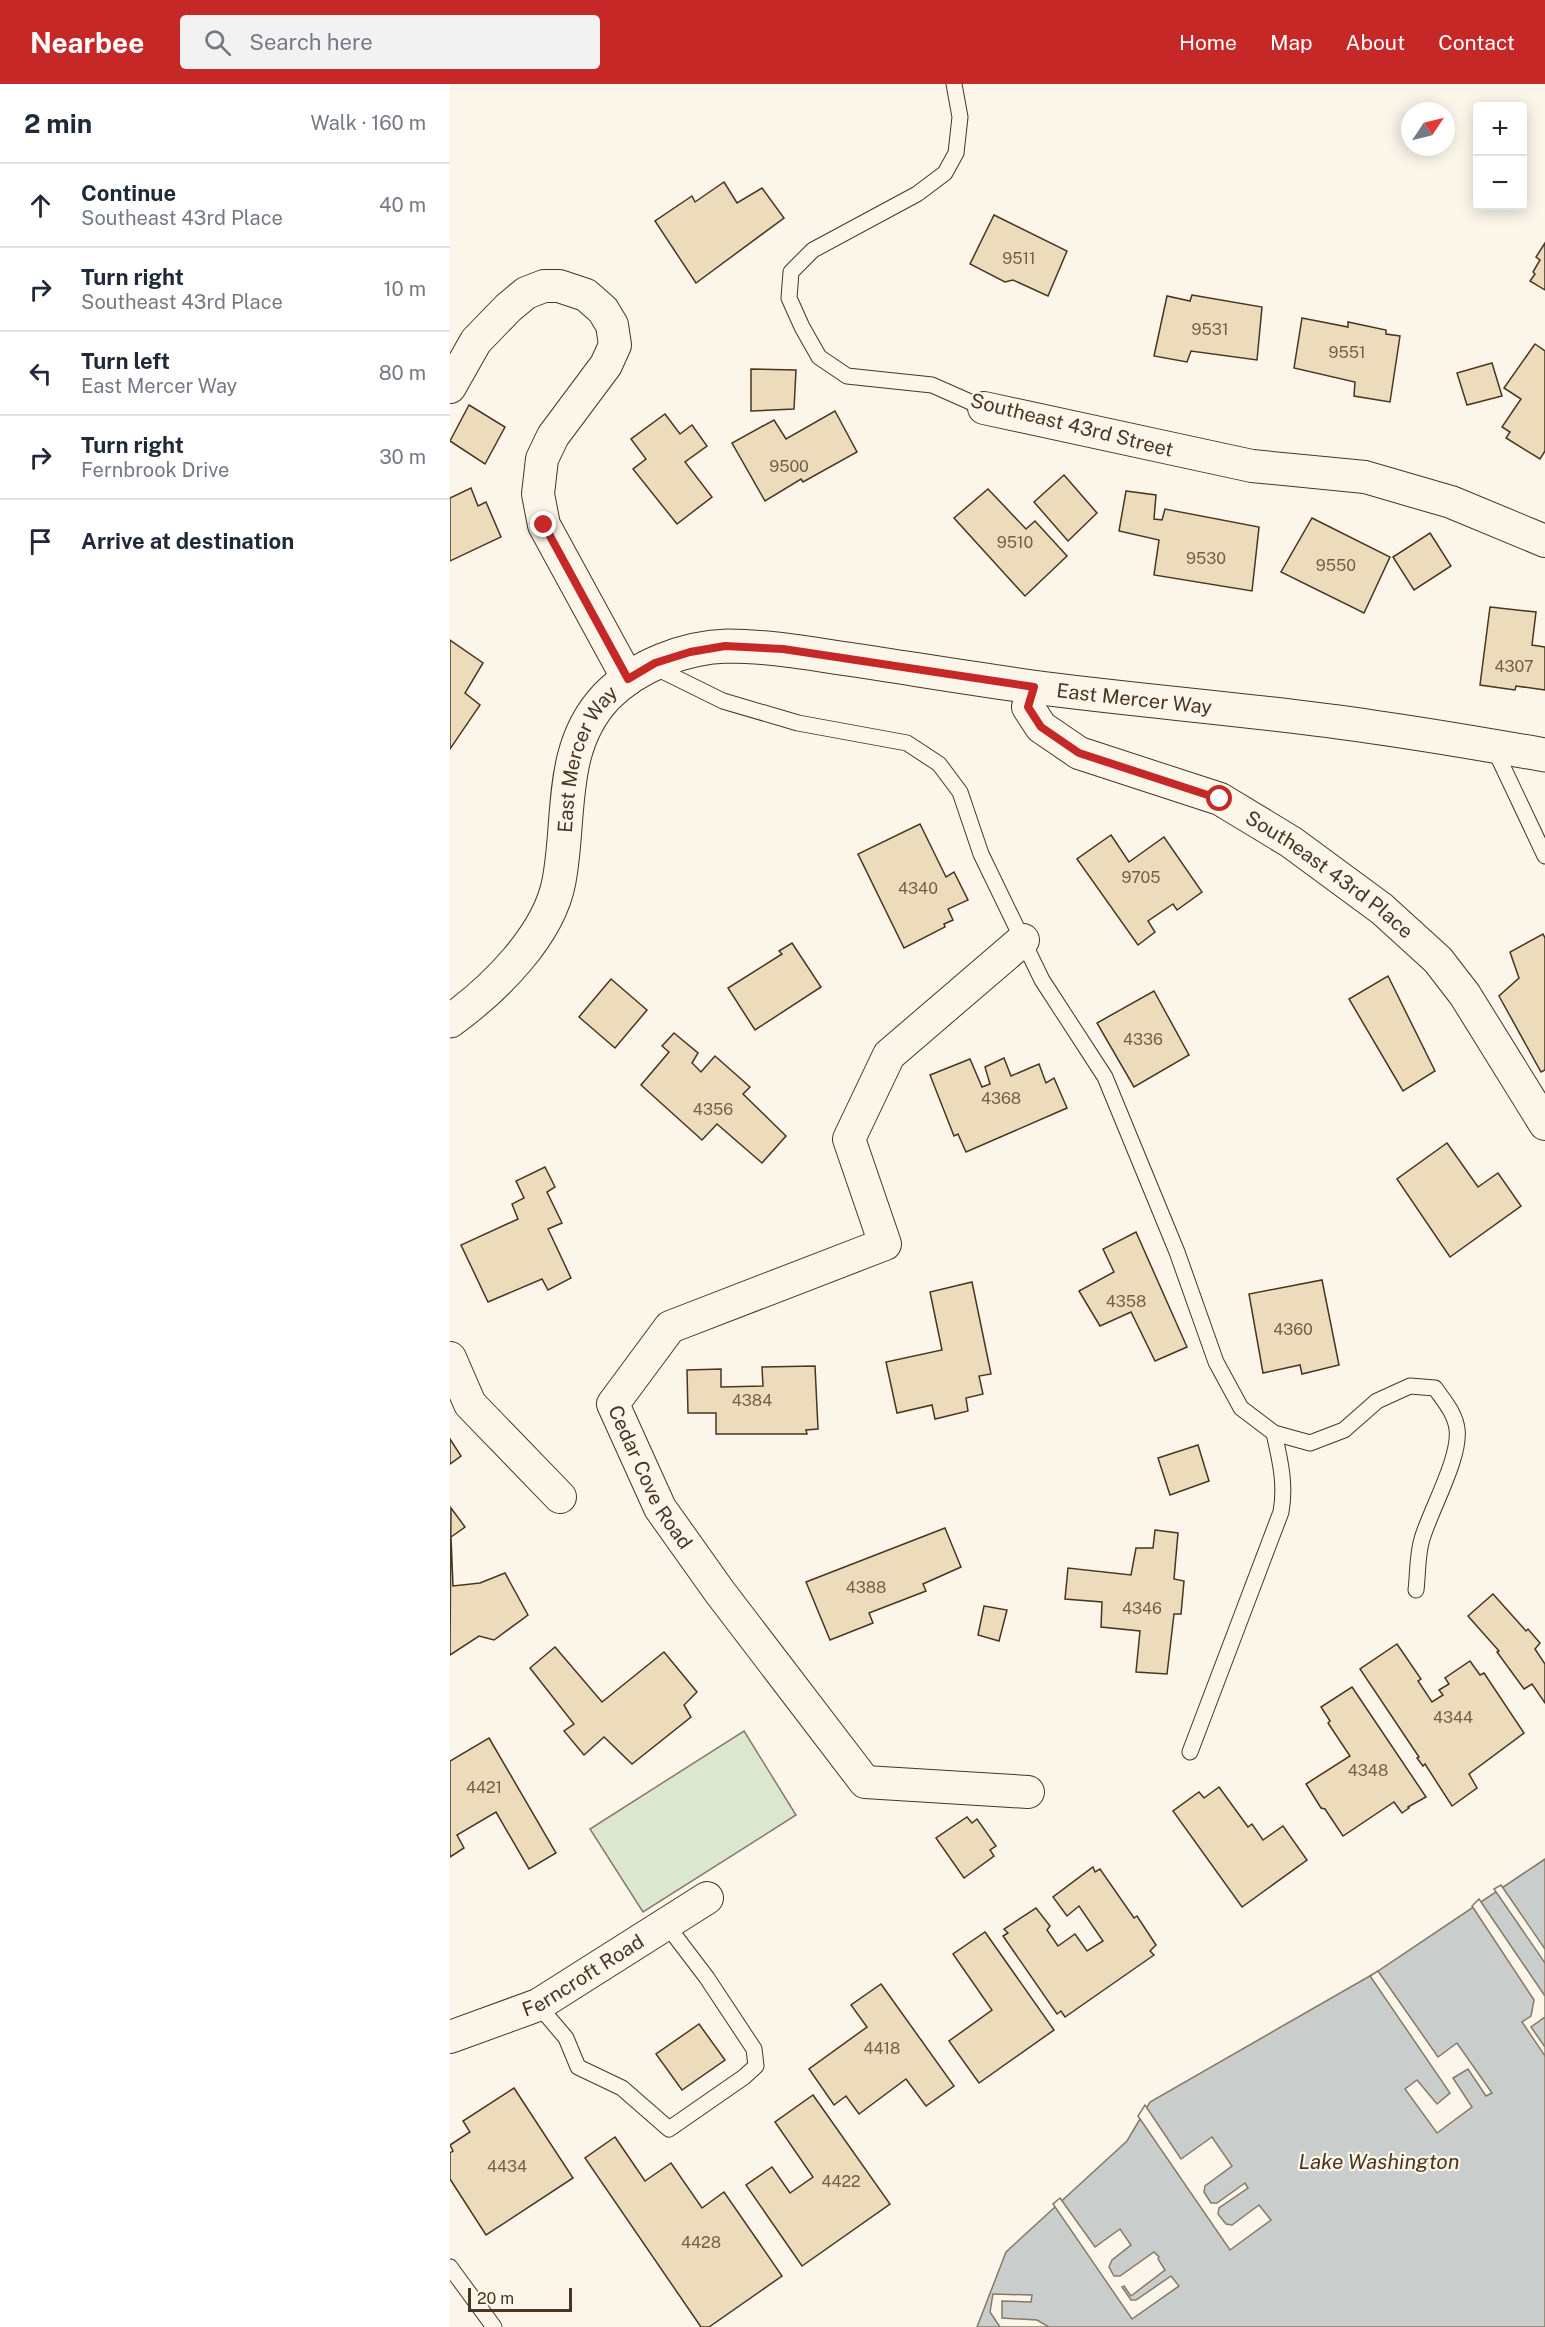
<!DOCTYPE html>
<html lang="en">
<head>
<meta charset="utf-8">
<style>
  :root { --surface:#fff; --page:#f2f2f3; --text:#1f2937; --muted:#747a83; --line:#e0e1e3; --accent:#c62828 }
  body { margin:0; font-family:"Public Sans",sans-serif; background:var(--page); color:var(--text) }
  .controls { position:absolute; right:18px; top:18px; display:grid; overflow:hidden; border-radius:6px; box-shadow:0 3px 15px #0003 }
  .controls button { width:54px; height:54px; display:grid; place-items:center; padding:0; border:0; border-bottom:2px solid var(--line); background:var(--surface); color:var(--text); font:30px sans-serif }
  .compass { position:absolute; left:951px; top:18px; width:54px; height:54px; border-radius:50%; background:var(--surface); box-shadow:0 3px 15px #0003; rotate:55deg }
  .scale { position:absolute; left:18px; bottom:15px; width:104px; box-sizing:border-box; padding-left:6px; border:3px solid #4a3520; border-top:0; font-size:16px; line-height:21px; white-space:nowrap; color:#4a3520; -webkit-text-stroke:4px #fbf6e9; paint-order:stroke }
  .stop { position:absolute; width:18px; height:18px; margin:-14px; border:4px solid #c62828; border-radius:50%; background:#fff }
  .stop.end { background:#c62828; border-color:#fff; box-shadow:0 2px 6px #0008 }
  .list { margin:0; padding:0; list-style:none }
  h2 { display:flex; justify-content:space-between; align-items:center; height:78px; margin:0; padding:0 24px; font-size:26px }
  h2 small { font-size:20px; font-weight:400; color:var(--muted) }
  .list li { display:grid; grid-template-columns:39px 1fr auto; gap:18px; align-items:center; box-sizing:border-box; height:84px; padding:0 24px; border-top:2px solid var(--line) }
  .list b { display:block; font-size:22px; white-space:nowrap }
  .list p { margin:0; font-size:20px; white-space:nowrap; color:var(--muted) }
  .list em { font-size:20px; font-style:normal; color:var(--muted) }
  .icon { flex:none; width:33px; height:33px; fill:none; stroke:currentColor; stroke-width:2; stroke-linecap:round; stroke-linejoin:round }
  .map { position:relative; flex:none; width:1095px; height:2243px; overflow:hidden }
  header { display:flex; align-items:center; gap:36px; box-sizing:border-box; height:84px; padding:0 30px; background:var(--accent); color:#fff }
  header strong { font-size:28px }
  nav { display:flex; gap:33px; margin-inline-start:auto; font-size:21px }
  .search { width:420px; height:54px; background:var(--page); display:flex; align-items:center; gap:15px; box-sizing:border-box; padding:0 21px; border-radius:6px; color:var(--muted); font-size:22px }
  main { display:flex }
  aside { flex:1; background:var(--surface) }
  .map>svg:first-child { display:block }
  .green { fill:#dce7d0; stroke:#887966; stroke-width:1.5 }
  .water { fill:#c9cecd; stroke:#887966; stroke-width:1.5 }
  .pier { fill:#fbf6e9; stroke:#887966; stroke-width:1.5 }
  .building { fill:#ecdcbc; stroke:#4a3520; stroke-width:1.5 }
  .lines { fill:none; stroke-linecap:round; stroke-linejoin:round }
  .lane-casing { stroke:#4a3520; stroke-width:17 }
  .street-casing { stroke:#4a3520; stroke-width:34 }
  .secondary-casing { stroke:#4a3520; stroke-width:35 }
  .lane { stroke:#fbf6e9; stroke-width:15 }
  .street { stroke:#fbf6e9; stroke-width:32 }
  .secondary { stroke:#fbf6e9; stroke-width:33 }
  .route { stroke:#c62828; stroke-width:8 }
  .labels { text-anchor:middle; stroke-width:4.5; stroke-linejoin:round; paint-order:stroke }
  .number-label { font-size:16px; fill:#725f47 }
  .street-label { font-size:20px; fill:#4a3520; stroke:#fbf6e9 }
  .water-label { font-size:21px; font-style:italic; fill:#4a3520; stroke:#fbf6e9 }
</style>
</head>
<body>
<header>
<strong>Nearbee</strong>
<div class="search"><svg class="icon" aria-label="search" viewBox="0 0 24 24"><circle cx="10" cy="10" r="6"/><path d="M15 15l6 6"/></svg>Search here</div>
<nav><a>Home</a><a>Map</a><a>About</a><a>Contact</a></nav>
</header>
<main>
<aside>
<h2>2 min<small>Walk · 160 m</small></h2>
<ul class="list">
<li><svg class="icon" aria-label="ahead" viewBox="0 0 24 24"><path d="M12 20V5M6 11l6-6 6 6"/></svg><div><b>Continue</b><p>Southeast 43rd Place</p></div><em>40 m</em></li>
<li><svg class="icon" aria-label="right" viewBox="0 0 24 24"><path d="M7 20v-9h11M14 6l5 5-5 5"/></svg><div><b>Turn right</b><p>Southeast 43rd Place</p></div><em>10 m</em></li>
<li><svg class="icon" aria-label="left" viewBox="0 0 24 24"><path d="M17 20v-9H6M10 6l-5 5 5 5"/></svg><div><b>Turn left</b><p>East Mercer Way</p></div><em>80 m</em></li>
<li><svg class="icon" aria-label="right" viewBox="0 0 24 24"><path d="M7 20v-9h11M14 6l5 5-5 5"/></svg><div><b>Turn right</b><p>Fernbrook Drive</p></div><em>30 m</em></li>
<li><svg class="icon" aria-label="arrive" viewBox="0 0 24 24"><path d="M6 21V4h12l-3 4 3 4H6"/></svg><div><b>Arrive at destination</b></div></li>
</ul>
</aside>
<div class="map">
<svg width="1095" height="2243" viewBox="0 0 1095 2243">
  <rect width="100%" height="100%" fill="#fbf6e9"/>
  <!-- green -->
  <path class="green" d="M294 1647 346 1731 193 1828 140 1745Z"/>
  <!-- water -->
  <path class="water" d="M1095 1775V2243H527L556 2168 677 2057 700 2018 925 1889Z"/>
  <!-- pier -->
  <g class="pier">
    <path d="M1051 1801 1095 1865V1879L1044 1805Z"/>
    <path d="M1029 1815 1095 1912V1933L1081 1943 1095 1963V1972L1072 1938 1081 1932 1084 1916 1022 1822Z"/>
    <path d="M928 1887 988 1973 1007 1959 1042 2009 1036 2012 1018 1985 1003 1994 1022 2023 987 2049 955 2005 967 1996 987 2020 1000 2009 920 1892Z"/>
    <path d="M695 2021 731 2075 762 2053 782 2082 755 2102 754 2108 761 2119H767L795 2099 798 2104 769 2124 768 2130 776 2140 782 2141 809 2121 821 2136 780 2166 688 2032Z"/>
    <path d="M610 2114 645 2163 670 2145 681 2161 662 2176 659 2183 664 2192H670L704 2168 709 2173 708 2175 715 2186 681 2212 674 2202 672 2203 681 2216H686L721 2192 729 2202 682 2235 603 2120Z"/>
    <path d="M543 2210 582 2211 581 2218 552 2217V2234L587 2236 599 2243H550L540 2228Z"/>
  </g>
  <!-- building -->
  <g class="building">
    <path d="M274 98 287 119 312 104 334 134 246 199 205 137 242 112 245 118Z"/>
    <path d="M544 131 617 167 598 212 563 196 555 198 520 180Z"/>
    <path d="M1095 159V206L1080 197 1085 190 1083 188 1090 176 1086 173Z"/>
    <path d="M742 211 812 223 807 276 741 267 737 278 704 272 717 212 740 217Z"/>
    <path d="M852 234 898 243V238L936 246V250L950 252 940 318 904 312 905 298 844 284Z"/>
    <path d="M1085 260 1095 267V367L1090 375 1056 354 1060 348 1052 343 1071 315 1054 304Z"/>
    <path d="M1042 279 1052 312 1017 321 1007 289Z"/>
    <path d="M301 285 346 286 344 325 301 327Z"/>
    <path d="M19 321 55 343 35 380 0 357Z"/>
    <path d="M385 327 407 368 353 398 351 395 315 417 282 359 324 336 336 355Z"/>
    <path d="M215 330 230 350 242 341 257 362 235 378 262 413 227 440 183 385 196 375 181 355Z"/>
    <path d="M614 391 647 429 618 457 584 418Z"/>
    <path d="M21 404 28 422 36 418 51 453 0 477V414Z"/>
    <path d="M538 405 576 445 585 437 617 472 575 512 504 434Z"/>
    <path d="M676 407 706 411 704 435 712 436 715 425 809 443 802 507 704 491 709 456 669 447Z"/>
    <path d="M862 434 940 473 914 529 831 488Z"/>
    <path d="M980 449 1001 482 964 506 943 473Z"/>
    <path d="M1040 523 1086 528 1082 561 1095 563V606L1066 602 1065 606 1030 601Z"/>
    <path d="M0 556 33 579 15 609 30 621 0 665Z"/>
    <path d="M470 740 496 793 504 788 518 816 498 825 503 836 494 840 495 843 454 864 408 770Z"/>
    <path d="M661 751 679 778 714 753 752 808 727 826 723 820 698 837 705 848 688 861 627 775Z"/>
    <path d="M1093 850 1095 854V986L1091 988 1049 912 1069 894 1060 868Z"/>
    <path d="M342 859 371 903 305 946 278 904 332 870 329 867Z"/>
    <path d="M938 892 985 987 953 1007 899 915Z"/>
    <path d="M161 895 197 926 165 964 129 933Z"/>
    <path d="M704 907 739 971 684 1003 647 939Z"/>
    <path d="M224 949 248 969 242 979 251 988 265 972 300 1003 293 1010 336 1052 312 1079 267 1040 252 1056 191 1001 219 968 212 962Z"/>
    <path d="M554 974 561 992 589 980 596 999 604 994 617 1024 516 1068 508 1050 504 1052 480 991 520 975 532 1003 540 1000 535 983Z"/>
    <path d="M997 1059 1028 1103 1048 1089 1071 1122 1000 1173 947 1095Z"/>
    <path d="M95 1083 105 1103 97 1108 112 1139 98 1145 121 1194 98 1206 92 1195 38 1218 11 1161 68 1135 62 1120 74 1114 66 1097Z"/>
    <path d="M686 1148 737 1263 705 1277 681 1228 650 1242 629 1207 664 1188 653 1165Z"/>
    <path d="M872 1196 889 1281 852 1290 850 1281 813 1289 799 1210Z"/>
    <path d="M522 1198 541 1290 529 1292 533 1310 516 1314 518 1327 485 1335 482 1321 447 1329 436 1278 492 1266 480 1208Z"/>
    <path d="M365 1282 368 1345 356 1346 357 1350H266V1329H238L237 1286 271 1285V1303L313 1302 312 1283Z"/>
    <path d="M0 1355 11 1372 0 1380Z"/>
    <path d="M748 1361 759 1397 720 1411 708 1374Z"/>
    <path d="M1 1424 15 1443 1 1453 3 1502 30 1499 55 1489 78 1531 44 1556 29 1552 0 1571Z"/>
    <path d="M495 1444 511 1483 473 1500 476 1507 419 1529 423 1539 380 1556 356 1498Z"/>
    <path d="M705 1446 728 1449 724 1495 734 1497 731 1530H724L717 1590 686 1588 690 1547 651 1543 652 1518 615 1515 618 1484 681 1491 686 1464H703Z"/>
    <path d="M1043 1510 1076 1547 1078 1545 1090 1559 1085 1565 1095 1580V1619L1082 1600 1074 1605 1047 1568 1049 1567 1018 1532Z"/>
    <path d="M534 1522 557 1526 549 1557 528 1551Z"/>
    <path d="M947 1560 971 1595 968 1597 982 1618 993 1611 989 1606 999 1600 995 1594 1020 1577 1030 1591 1034 1589 1074 1649 1019 1690 1027 1704 1002 1722 975 1680 973 1682 967 1674 969 1673 910 1585Z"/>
    <path d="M105 1563 152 1618 214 1568 247 1608 234 1621 241 1633 182 1680 154 1653 134 1671 114 1647 124 1640 80 1584Z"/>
    <path d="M902 1603 976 1713 958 1723 959 1724 952 1729 944 1718 893 1752 875 1725 871 1724 856 1700 900 1672 878 1639 880 1637 871 1623Z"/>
    <path d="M39 1654 106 1769 79 1785 46 1728 7 1751 14 1764 0 1773V1677Z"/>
    <path d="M769 1703 798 1743 802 1740 813 1756 833 1742 857 1776 792 1823 723 1727 749 1708 754 1714Z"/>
    <path d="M517 1733 522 1739 527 1735 546 1762 540 1766 544 1772 514 1794 486 1754Z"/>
    <path d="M643 1783 645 1788 650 1785 684 1834 687 1832 706 1861 700 1867 704 1871 615 1933 611 1927 607 1930 553 1852 558 1849 554 1845 586 1824 600 1842 597 1846 608 1862 625 1850 637 1867 653 1857 629 1822 617 1832 603 1813Z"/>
    <path d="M535 1848 604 1946 529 1999 499 1957 542 1926 503 1870Z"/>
    <path d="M431 1900 504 2002 476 2022 456 1995 409 2030 396 2012 384 2021 359 1985 417 1943 401 1921Z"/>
    <path d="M249 1940 275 1976 232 2006 206 1970Z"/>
    <path d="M64 2004 123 2094 36 2151 0 2095V2069L3 2067 0 2061 20 2048 13 2037Z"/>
    <path d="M363 2011 440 2120 352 2182 296 2101 322 2083 340 2109 363 2093 325 2038Z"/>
    <path d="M165 2053 195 2097 221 2079 252 2124 274 2108 332 2192 259 2243H251L135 2074Z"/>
  </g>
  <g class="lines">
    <!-- lane casing -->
    <g class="lane-casing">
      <g id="lane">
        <path d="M504 0 510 33 506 69 495 89 467 110 363 166 341 188 339 214 352 243 369 273 397 292 482 301 534 324"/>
        <path d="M204 583 273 617 348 639 457 659 489 680 510 708 531 770 592 896 655 993 727 1168 766 1278 791 1324 824 1349 860 1359 894 1346 927 1317 960 1302 985 1304C994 1317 1005 1329 1007 1345 1011 1373 980 1427 972 1455 967 1471 968 1490 966 1506"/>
        <path d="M1043 662 1095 772"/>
        <path d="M740 1668 831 1428C836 1400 830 1376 824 1349"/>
        <path d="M88 1921 116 1954 128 1983 172 2004 219 2045 294 1993 306 1982 304 1965 257 1894 216 1840"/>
        <path d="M0 2183 44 2243"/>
      </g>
    </g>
    <!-- street casing -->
    <g class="street-casing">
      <g id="street">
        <path d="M0 303 26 257 58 224 76 209 94 202H109L136 211 153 226 162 241 165 261 156 281 103 352 92 375 88 410 94 441 178 595"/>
        <path d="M534 324 802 382 915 393 1001 418 1095 457"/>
        <path id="s1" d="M584 603 578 623 591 643 629 669 770 715 841 758 932 825 988 876 1015 911 1095 1040"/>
        <path id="s2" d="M573 856 439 971 399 1055 435 1160 220 1243 163 1320 210 1424 269 1507 415 1698 578 1708"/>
        <path d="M0 1274 20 1320 110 1413"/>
        <path id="s3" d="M0 1953 88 1921 257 1814"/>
      </g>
    </g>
    <!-- secondary casing -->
    <g class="secondary-casing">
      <g id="secondary">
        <path id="s4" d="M0 937C43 906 99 852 109 797 121 734 108 664 156 613 186 582 235 563 278 562 320 562 362 570 404 576 464 585 523 595 583 603 696 618 810 626 923 643 980 651 1038 661 1095 671"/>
      </g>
    </g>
    <!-- lane -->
    <use href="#lane" class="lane"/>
    <!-- street -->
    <use href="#street" class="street"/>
    <!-- secondary -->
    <use href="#secondary" class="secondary"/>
  </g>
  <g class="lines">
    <!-- route -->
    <path class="route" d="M94 441 178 595 205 579 240 568 275 562 333 565 584 603 578 623 591 643 629 669 770 715"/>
  </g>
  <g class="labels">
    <!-- number labels -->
    <g class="number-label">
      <text x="569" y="180">9511</text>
      <text x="760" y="251">9531</text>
      <text x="897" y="274">9551</text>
      <text x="339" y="388">9500</text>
      <text x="565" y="464">9510</text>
      <text x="756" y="480">9530</text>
      <text x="886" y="487">9550</text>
      <text x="1064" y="588">4307</text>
      <text x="691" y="799">9705</text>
      <text x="468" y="810">4340</text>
      <text x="693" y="961">4336</text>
      <text x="551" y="1020">4368</text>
      <text x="263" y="1031">4356</text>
      <text x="676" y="1223">4358</text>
      <text x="843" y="1251">4360</text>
      <text x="302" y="1322">4384</text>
      <text x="416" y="1509">4388</text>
      <text x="692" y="1530">4346</text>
      <text x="1003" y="1639">4344</text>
      <text x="918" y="1692">4348</text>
      <text x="34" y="1709">4421</text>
      <text x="432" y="1970">4418</text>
      <text x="57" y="2088">4434</text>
      <text x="391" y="2103">4422</text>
      <text x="251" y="2164">4428</text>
    </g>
    <!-- street labels -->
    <g class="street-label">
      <text transform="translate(622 341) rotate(14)" y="7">Southeast 43rd Street</text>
      <text dy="7" stroke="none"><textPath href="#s4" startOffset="920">East Mercer Way</textPath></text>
      <text dy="7" stroke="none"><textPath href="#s4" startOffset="308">East Mercer Way</textPath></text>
      <text dy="7" stroke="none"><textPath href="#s1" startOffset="372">Southeast 43rd Place</textPath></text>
      <text dy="7" stroke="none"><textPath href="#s2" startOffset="789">Cedar Cove Road</textPath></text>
      <text dy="7" stroke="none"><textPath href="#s3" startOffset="147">Ferncroft Road</textPath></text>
    </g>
    <!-- water labels -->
    <g class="water-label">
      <text x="929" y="2085">Lake Washington</text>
    </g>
  </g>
</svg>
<div class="controls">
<button>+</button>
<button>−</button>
</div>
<svg class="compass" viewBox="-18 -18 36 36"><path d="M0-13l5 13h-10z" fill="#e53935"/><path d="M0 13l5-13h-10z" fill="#747a83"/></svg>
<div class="scale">20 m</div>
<div class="stop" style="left:770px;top:715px"></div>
<div class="stop end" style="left:94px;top:441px"></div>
</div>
</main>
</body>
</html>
